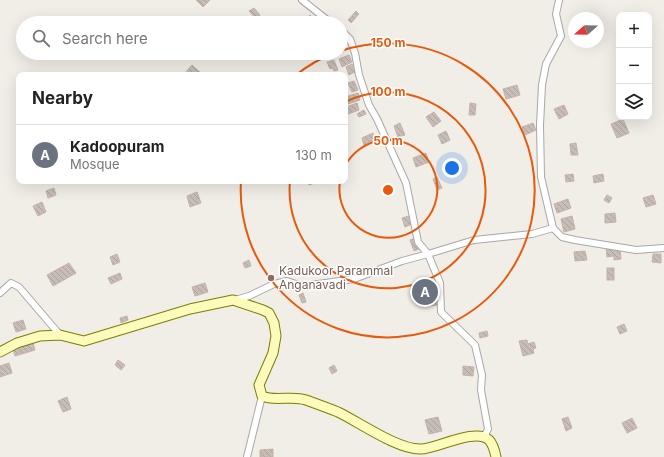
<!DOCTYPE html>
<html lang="en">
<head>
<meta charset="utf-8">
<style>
  :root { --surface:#fff; --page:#f2f2f2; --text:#222; --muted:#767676; --line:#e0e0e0; --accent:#0b8043 }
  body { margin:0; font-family:Inter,sans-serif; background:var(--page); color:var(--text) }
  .controls { position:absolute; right:12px; top:12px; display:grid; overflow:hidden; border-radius:8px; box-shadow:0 4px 16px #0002 }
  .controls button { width:36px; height:36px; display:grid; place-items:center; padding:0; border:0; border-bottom:1px solid var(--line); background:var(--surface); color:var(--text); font:20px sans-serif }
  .compass { position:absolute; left:568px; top:12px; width:36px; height:36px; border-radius:50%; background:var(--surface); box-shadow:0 4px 16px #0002; rotate:250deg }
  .you { position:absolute; left:452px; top:168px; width:14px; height:14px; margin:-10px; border:3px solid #fff; border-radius:50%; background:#1a73e8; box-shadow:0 0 0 6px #1a73e833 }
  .badge { display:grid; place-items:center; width:26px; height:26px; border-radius:50%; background:var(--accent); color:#fff; font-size:13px; font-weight:700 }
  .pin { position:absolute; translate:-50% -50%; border:2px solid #fff; box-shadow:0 1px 4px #0006 }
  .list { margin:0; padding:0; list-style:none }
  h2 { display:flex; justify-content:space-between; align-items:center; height:52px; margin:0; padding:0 16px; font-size:17px }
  h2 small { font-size:13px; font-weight:400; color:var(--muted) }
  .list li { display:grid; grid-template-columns:26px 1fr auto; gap:12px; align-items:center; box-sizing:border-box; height:60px; padding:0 16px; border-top:1px solid var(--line) }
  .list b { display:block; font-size:15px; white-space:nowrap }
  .list p { margin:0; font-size:13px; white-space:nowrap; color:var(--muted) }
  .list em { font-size:13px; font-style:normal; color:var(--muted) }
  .icon { flex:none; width:22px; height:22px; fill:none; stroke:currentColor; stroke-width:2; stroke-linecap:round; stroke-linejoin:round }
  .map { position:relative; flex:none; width:664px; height:457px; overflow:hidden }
  .search { position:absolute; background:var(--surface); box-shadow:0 4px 16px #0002; left:16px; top:16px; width:332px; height:44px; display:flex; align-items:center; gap:10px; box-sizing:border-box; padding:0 14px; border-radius:22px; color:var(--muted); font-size:15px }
  .panel { position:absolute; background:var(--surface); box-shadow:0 4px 16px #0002; left:16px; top:72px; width:332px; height:112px; border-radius:8px }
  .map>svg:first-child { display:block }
  .building { fill:url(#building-back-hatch); stroke:#c4b3a9 }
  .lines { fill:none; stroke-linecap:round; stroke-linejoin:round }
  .street-casing { stroke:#a8a8a8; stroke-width:8 }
  .secondary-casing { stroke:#7a7f01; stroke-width:11 }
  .street { stroke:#fff; stroke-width:6 }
  .secondary { stroke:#fcfbbb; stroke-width:9 }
  .ring { fill:none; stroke:#e8590c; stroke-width:2 }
  .education-dot { fill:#8d6e63; stroke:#fff; stroke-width:1.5 }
  .labels { text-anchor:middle; stroke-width:3; stroke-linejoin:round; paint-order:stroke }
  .education-label { font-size:12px; fill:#785e54; stroke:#fff; text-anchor:start }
  .centre { fill:#e8590c; stroke:#fff; stroke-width:2 }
  .ring-label { font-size:12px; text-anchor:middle; font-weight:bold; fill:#e8590c; stroke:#fff; stroke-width:3; stroke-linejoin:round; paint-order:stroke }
</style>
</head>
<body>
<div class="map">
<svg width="664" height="457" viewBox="0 0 664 457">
  <defs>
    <pattern id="building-back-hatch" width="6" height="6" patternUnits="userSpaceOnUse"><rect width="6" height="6" fill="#c7bdb6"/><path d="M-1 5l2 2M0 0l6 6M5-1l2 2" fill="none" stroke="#aba29c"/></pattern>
  </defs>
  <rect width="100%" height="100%" fill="#f1ede7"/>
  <!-- building -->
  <g class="building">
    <path d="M196 0H210L203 7Z"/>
    <path d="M254 8 260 15 256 19 249 11Z"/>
    <path d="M356 11 359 14 351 23 348 20Z"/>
    <path d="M310 15 315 20 312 23H304L303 22Z"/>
    <path d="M342 36 345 45 341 47V37Z"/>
    <path d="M349 55 352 62 342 67 339 59Z"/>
    <path d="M334 60 338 70 334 71 333 68 330 69 327 62Z"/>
    <path d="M352 64 355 72 349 75 346 67Z"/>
    <path d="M192 65 203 75 185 73Z"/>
    <path d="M354 81 358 90 352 92 348 83Z"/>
    <path d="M517 85 520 95 506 99 503 89Z"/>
    <path d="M358 93 360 100 348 104 345 97Z"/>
    <path d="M357 103 359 110 348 114 346 107Z"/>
    <path d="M470 103 476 104 475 115H469Z"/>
    <path d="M564 105 568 114 559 119 554 109Z"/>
    <path d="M364 110 366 114 359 117 357 114Z"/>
    <path d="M434 112 441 121 433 127 426 117Z"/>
    <path d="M623 119 629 133 617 138 611 124Z"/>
    <path d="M400 123 405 135 398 137 394 126Z"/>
    <path d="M533 123 536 130 525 135 522 127Z"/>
    <path d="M446 131 450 140 442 144 438 135Z"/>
    <path d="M373 133 376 140 364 145 362 138Z"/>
    <path d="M576 143 578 155H571L570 144Z"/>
    <path d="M426 153 429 162 416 167 413 158Z"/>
    <path d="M573 174 574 181 566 182 565 175Z"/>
    <path d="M603 174 604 181 594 183 593 176Z"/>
    <path d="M437 177 442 188 437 190 433 179Z"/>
    <path d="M308 181H320L309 185Z"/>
    <path d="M54 188 56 195 48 198 46 191Z"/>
    <path d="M197 192 201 203 190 207 187 196Z"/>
    <path d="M607 195 612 198 609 203 604 200Z"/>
    <path d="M653 195 656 204 646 207 643 198Z"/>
    <path d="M568 199 571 208 557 213 554 204Z"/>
    <path d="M42 202 46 212 38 216 33 206Z"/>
    <path d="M615 213 616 222 605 223V214Z"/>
    <path d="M409 216 412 224 405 227 402 218Z"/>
    <path d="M572 216 575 229 564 232 561 219Z"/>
    <path d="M416 238 419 249 414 251 410 240Z"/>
    <path d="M620 247 621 259 614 260V256L607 257 606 248Z"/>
    <path d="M585 251 587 260 575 261 574 252Z"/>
    <path d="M117 254 120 262 113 265 110 257Z"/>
    <path d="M653 254H661V263L652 262Z"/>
    <path d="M249 260 251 266 245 268 243 263Z"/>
    <path d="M69 263 76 273 53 286 47 275Z"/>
    <rect x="607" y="268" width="7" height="12"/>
    <path d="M120 273 122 279 111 284 108 278Z"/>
    <path d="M205 283 208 292 195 296 192 287Z"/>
    <path d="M411 287H439L440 305 422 306V296L411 297Z"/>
    <path d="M303 293 306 302 302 303 299 295Z"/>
    <path d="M127 316 128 320 121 323 120 318Z"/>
    <path d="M23 320 26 329 16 332 13 323Z"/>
    <path d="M624 324 627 331 620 334 617 327Z"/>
    <path d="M487 331 488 336 480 338 479 333Z"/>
    <path d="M527 340 528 344 534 342 536 348 533 349 534 353 523 356 519 341Z"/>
    <path d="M33 343 35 350 15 356 13 349Z"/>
    <path d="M118 360 125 365 121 370 115 365Z"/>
    <path d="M9 363 12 373 0 377V366Z"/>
    <path d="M334 365 337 371 332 374 329 368Z"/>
    <path d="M463 366 474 367 473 376 463 375Z"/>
    <path d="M67 397 71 409 63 412 58 401Z"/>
    <path d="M438 417 442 431 429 434 425 420Z"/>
    <path d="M568 417 572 428 566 431 562 419Z"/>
    <path d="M632 418 637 428 627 433 622 423Z"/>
    <path d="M273 449V457H260V450Z"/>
  </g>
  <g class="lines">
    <!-- street casing -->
    <g class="street-casing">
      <g id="street">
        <path d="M302 0 331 23"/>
        <path d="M559 0 556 14 561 36 546 64 542 85 540 125 541 177 553 228 562 237 575 240 636 250 664 248"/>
        <path d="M0 293 11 283 19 287 60 335"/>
        <path d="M235 300 249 296 274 284 287 281 299 285H311L354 279 402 261 428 254 418 242 406 183 377 119 369 105 359 75 355 53 350 39 341 30"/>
        <path d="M484 437 488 429 481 390 482 375 475 345 441 312 440 283 428 254 474 240 532 234 553 228"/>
        <path d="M247 457 262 396"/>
      </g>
    </g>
    <!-- secondary casing -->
    <g class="secondary-casing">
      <path id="secondary" d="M0 352 17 343 40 336 60 335 84 341 190 309 233 300 263 310 269 313 274 323 276 336 273 353 259 385 262 396C275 402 292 395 306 400 317 404 328 408 338 412 359 422 398 450 421 449 436 449 476 427 489 440 493 444 495 452 496 457"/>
    </g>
    <!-- street -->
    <use href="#street" class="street"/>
    <!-- secondary -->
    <use href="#secondary" class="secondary"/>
  </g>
  <!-- distance rings -->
  <g class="ring">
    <path d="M345 166A49 49 0 1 1 340 181"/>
    <path d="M345 102A98 98 0 1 1 290 181"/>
    <path d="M296 75A147 147 0 0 1 334 53M341 51A147 147 0 1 1 241 181"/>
  </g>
  <!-- markers -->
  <circle class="education-dot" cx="271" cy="278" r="4"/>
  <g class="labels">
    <!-- education labels -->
    <g class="education-label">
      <text x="279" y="275">Kadukoor Parammal<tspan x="279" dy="14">Anganavadi</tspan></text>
    </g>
  </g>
  <circle cx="388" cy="190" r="6" class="centre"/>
  <g class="ring-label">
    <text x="388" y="47">150 m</text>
    <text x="388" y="96">100 m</text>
    <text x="388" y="145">50 m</text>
  </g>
</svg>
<div class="controls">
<button>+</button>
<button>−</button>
<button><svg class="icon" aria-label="layers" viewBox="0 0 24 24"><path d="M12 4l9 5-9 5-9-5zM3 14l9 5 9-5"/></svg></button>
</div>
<svg class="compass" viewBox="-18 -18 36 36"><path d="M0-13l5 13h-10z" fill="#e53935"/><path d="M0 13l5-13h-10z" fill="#767676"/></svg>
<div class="you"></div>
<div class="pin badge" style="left:425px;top:292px;background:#6b7280">A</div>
<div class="search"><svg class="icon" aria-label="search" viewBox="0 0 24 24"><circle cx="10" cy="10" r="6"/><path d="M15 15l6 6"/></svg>Search here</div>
<section class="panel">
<h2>Nearby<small></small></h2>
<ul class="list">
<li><span class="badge" style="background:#6b7280">A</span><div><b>Kadoopuram</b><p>Mosque</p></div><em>130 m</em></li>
</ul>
</section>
</div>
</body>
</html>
